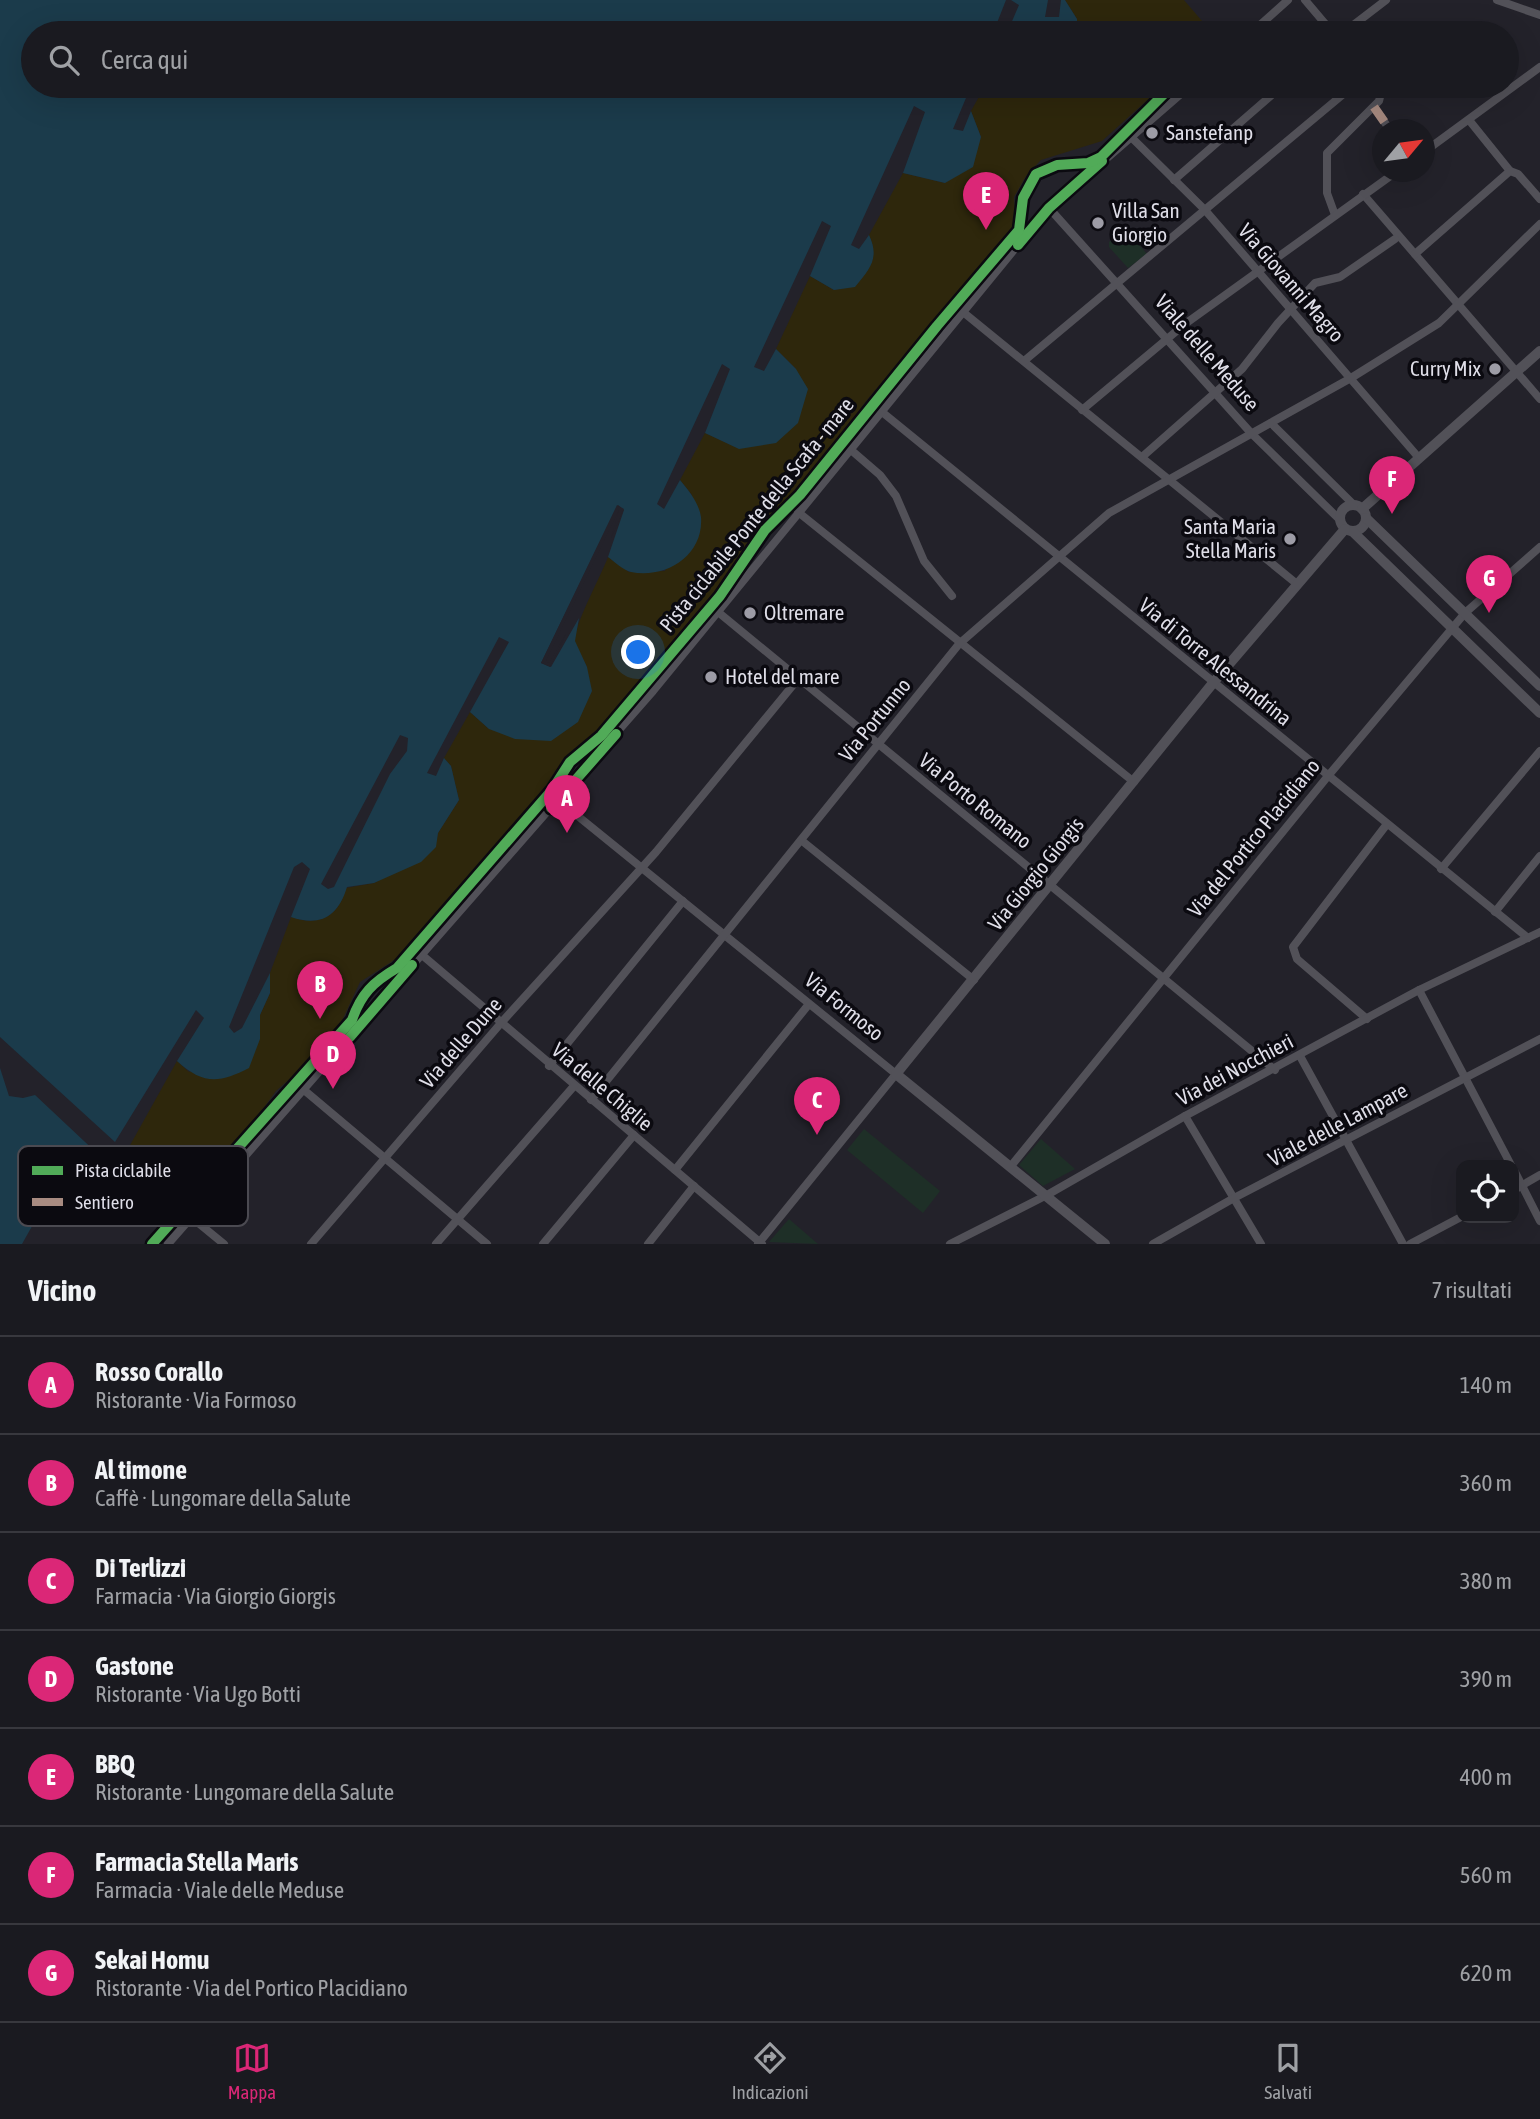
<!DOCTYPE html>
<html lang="it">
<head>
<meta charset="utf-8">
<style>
  :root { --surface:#1a1a20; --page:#27272d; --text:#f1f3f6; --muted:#9fa1a5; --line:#38383e; --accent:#db2777 }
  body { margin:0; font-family:"Asap Condensed",sans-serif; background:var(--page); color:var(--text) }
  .controls { position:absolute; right:21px; bottom:21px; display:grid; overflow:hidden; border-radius:14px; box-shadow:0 7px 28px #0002 }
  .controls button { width:63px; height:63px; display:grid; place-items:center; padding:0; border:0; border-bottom:2px solid var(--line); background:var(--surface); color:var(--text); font:35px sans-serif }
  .compass { position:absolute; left:1372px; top:119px; width:63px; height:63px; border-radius:50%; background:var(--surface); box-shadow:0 7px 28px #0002; rotate:61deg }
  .you { position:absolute; left:639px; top:653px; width:24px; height:24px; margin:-18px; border:5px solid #fff; border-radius:50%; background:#1a73e8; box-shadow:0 0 0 10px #1a73e833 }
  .badge { display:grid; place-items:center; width:46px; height:46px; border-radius:50%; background:var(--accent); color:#fff; font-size:23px; font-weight:700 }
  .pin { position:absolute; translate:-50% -58px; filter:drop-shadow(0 2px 4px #0008) }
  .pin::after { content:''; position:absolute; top:37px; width:24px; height:21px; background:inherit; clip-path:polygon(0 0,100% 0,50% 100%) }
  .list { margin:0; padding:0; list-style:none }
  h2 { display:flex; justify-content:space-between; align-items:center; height:91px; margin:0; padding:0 28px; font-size:30px }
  h2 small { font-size:23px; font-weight:400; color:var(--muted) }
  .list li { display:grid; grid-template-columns:46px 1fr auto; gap:21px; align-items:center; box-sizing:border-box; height:98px; padding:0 28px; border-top:2px solid var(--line) }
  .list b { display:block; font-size:26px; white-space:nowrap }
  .list p { margin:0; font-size:23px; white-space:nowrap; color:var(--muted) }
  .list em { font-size:23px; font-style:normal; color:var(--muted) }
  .icon { flex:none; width:38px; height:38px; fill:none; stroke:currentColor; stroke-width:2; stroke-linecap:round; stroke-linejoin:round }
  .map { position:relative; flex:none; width:1540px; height:1244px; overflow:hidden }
  .search { position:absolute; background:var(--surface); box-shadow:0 7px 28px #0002; left:21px; right:21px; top:21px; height:77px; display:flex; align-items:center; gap:18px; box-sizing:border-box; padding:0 24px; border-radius:38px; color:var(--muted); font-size:26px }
  .sheet { height:777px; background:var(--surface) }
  nav { display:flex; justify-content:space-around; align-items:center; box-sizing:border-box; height:98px; border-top:2px solid var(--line); background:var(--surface); font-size:19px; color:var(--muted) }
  nav a { display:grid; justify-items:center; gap:4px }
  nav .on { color:var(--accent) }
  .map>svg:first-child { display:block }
  .green { fill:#1e2f27 }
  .sand { fill:#2e270c }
  .water { fill:#1b3b4b; fill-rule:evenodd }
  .pier { fill:#23222a }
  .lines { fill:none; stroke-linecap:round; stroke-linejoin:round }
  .minor { stroke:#525158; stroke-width:8 }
  .tertiary { stroke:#525158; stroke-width:10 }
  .quiet { stroke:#a88b81; stroke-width:9; stroke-dasharray:18 9; stroke-linecap:butt }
  .cycleway-casing { stroke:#0b0a10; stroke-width:15 }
  .cycleway { stroke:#51ab58; stroke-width:10 }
  .poi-dot { fill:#9d9ca6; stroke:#0b0a10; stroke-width:2.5 }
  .labels { text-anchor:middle; stroke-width:7; stroke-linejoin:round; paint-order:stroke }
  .poi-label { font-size:21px; fill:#dfdee8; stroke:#0b0a10; text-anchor:start }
  .street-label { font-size:21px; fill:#dfdee8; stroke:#0b0a10 }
  .key { fill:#0b0a10; stroke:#4b4a51; stroke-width:2 }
  .key-label { font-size:19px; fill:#dfdee8 }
</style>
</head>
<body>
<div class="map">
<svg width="1540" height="1244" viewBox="0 0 1540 1244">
  <rect width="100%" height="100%" fill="#23222a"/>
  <!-- green -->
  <g class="green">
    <path d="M1125 229 1147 254 1128 268 1109 247V242Z"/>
    <path d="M864 1129 940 1191 923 1213 847 1150Z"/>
    <path d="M1041 1139 1075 1169 1043 1186 1019 1165Z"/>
    <path d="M789 1219 818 1244 769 1242Z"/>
  </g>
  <!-- sand -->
  <g class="sand">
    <path d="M1065 0H1184L1202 21 1194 33H1077V19Z"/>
    <path d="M985 86H1163L1102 141 1041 160 1026 176 1014 197 1016 224 867 400 861 408 863 411 783 509 759 534 756 532 739 563 657 665 596 734 570 758 565 759 547 791 402 955 360 982 340 1025 301 1069 276 1091 247 1131 174 1212 172 1211 176 1205 124 1156 177 1061 189 1072 260 1039V1015L270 993V973L291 917C319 927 339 916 346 888L374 883 435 847 438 833 459 800 451 766 444 758 470 712 489 729 587 667C584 660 576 649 575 641 573 627 602 574 608 557L629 572 665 571 692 495 680 480 705 433 740 449 796 369 776 349 810 276 834 290 855 286C870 269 879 258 869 235L903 173 945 183 981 137 971 111Z"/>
  </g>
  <!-- water -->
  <g class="water">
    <path d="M0 0H1006L993 33H33V86H971L953 129 963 131 971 111 981 137 973 167 945 183 903 173 925 112 914 106 851 245 859 249 869 235C880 258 870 269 855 287L834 290 810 276 831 226 822 221 754 367 764 371 776 349 796 369 808 389 798 423 776 443 739 449 705 433 730 369 722 364 657 504 664 509 680 480C689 491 699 503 701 517 704 556 665 579 631 572 623 570 615 562 608 557L624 510 618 505 541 663 551 667 579 618 575 641 587 667 592 691 578 722 551 741 515 739 489 729 470 712 509 642 499 637 427 773 436 776 444 758 451 766 459 800 438 833 436 847 421 862 374 883 347 887C338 917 320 927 291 917L310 869 302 862 294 867 229 1027 234 1033 242 1028 270 973V993L260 1015V1039L249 1068C220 1083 203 1085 177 1061L204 1018 196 1010 115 1142 0 1037ZM400 735 408 738 407 751 390 774 334 887 328 889 321 884Z"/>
    <path d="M1011 0H1048L1045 17H1059L1061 0H1065L1077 19V33H1007L1019 5Z"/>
    <path d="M0 1068 9 1096 23 1098 35 1095 101 1157 106 1166 105 1177 84 1195 73 1191 76 1181 63 1171 22 1244H0Z"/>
  </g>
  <!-- pier -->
  <path class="pier" d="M617 505 624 509 611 538 619 510 546 661 549 663 566 634 550 667 541 663Z"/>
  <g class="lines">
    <!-- minor -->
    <g class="minor">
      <path d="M1305 0 1333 33"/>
      <path d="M1497 0 1540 15"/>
      <path d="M1251 33 1288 0"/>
      <path d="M1343 33 1386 0"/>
      <path d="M1374 107 1390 130"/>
      <path d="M1469 120 1510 171"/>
      <path d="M1130 136 1205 210 1419 458"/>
      <path d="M1424 152 1540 67"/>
      <path d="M1174 180 1282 86"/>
      <path d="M1363 194 1540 399"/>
      <path d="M1049 208 1251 433 1340 520"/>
      <path d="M1335 215 1327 193V153L1379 101 1381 93 1376 86"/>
      <path d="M1415 254 1510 171 1518 174 1540 199"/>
      <path d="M963 312 1297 584"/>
      <path d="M1024 361 1353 86"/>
      <path d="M1082 410 1185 324 1396 172"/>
      <path d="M882 412 1528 938"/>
      <path d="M1271 423 1354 505"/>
      <path d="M851 450 880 475 896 496 924 561 952 596"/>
      <path d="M1142 457 1242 369 1278 323 1315 283 1340 277 1395 239"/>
      <path d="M798 512 1134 782"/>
      <path d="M718 612 1275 1070"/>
      <path d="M558 800 896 1074 758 1244"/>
      <path d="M801 840 974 980"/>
      <path d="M1441 869 1540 751"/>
      <path d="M1495 912 1540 856"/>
      <path d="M422 955 762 1244"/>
      <path d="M1419 990 1511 1165"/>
      <path d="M1367 1019 1297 959 1293 947 1387 824"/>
      <path d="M1300 1056 1403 1244"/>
      <path d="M549 1066 683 901"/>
      <path d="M304 1090 487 1244"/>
      <path d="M591 1100 959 644 1109 513 1351 378 1439 323 1540 224"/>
      <path d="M1185 1116 1261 1244"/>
      <path d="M1011 1166 1328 776 1465 613 1540 547"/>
      <path d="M675 1170 809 1004"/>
      <path d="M1514 1170 1540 1221"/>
      <path d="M1514 1190 1540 1175"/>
      <path d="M191 1217 224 1244"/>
      <path d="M168 1244 653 691 1045 212 1190 86"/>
      <path d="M311 1244 501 1023 656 852 798 679"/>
      <path d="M436 1244 574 1086"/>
      <path d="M543 1244 634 1135"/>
      <path d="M648 1244 694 1186"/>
      <path d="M950 1244 1047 1195 1185 1116 1419 990 1540 932"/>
      <path d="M1153 1244 1234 1198 1540 1039"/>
      <path d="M1410 1244 1461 1217"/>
    </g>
    <!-- tertiary -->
    <g class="tertiary">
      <circle cx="1353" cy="518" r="13"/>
      <path d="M1362 509 1540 351"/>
      <path d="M1366 518 1540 686"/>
      <path d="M1353 532 1540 713"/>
      <path d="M1105 1244 896 1074 1213 683 1345 529"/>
    </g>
    <!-- quiet -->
    <path class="quiet" d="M1374 107 1390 130"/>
    <!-- cycleway casing -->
    <g class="cycleway-casing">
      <g id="cycleway">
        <path d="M1018 245 1049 208 1102 161"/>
        <path d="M551 808 616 734"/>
        <path d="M350 1037 412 965"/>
        <path d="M152 1244 352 1020C361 994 373 982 397 968L552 790 570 762 601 736 720 596 765 530 800 495 937 326 1019 230 1023 198 1036 174 1057 165 1088 163 1101 157 1172 86"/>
      </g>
    </g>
    <!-- cycleway -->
    <use href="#cycleway" class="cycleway"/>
  </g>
  <!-- markers -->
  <g class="poi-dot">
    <circle cx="1152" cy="133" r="7"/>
    <circle cx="1098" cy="223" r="7"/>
    <circle cx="1495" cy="369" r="7"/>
    <circle cx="1290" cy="539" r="7"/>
    <circle cx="750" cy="613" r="7"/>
    <circle cx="711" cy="677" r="7"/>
  </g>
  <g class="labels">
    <!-- poi labels -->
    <g class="poi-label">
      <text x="1166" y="140">Sanstefanp</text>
      <text x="1112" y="218">Villa San<tspan x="1112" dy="24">Giorgio</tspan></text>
      <text x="1481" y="376" text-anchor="end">Curry Mix</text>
      <text x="1276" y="534" text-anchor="end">Santa Maria<tspan x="1276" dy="24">Stella Maris</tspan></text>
      <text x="764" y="620">Oltremare</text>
      <text x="725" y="684">Hotel del mare</text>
    </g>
    <!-- street labels -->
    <g class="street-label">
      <text transform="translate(1291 283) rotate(49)" y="7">Via Giovanni Magro</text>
      <text transform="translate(1207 353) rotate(49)" y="7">Viale delle Meduse</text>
      <text transform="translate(757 515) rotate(-51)" y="7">Pista ciclabile Ponte della Scafa - mare</text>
      <text transform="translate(1215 662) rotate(39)" y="7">Via di Torre Alessandrina</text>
      <text transform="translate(875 720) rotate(-51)" y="7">Via Portunno</text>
      <text transform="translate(975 801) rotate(39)" y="7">Via Porto Romano</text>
      <text transform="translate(1254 838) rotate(-51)" y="7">Via del Portico Placidiano</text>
      <text transform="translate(1036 874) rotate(-51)" y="7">Via Giorgio Giorgis</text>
      <text transform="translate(844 1007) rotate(39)" y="7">Via Formoso</text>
      <text transform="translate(461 1043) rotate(-49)" y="7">Via delle Dune</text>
      <text transform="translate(1235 1070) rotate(-28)" y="7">Via dei Nocchieri</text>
      <text transform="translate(602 1087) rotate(40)" y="7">Via delle Chiglie</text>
      <text transform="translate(1338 1125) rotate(-28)" y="7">Viale delle Lampare</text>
    </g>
  </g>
  <!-- legend -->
  <rect x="18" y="1146" width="230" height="80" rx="10" class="key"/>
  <rect x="32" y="1166" width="31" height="9" fill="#51ab58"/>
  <rect x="32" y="1198" width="31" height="8" fill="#a88b81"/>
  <g class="key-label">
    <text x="75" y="1177">Pista ciclabile</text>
    <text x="75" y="1209">Sentiero</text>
  </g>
</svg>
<div class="controls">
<button><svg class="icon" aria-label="locate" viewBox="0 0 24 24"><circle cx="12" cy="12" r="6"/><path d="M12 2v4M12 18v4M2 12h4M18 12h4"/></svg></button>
</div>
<svg class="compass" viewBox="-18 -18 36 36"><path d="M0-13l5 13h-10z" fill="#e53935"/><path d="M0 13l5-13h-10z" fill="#9fa1a5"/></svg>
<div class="you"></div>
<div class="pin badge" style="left:567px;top:833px">A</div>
<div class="pin badge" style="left:320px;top:1019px">B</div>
<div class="pin badge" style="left:817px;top:1135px">C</div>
<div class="pin badge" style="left:333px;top:1089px">D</div>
<div class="pin badge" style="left:986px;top:230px">E</div>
<div class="pin badge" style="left:1392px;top:514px">F</div>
<div class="pin badge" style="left:1489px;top:613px">G</div>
<div class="search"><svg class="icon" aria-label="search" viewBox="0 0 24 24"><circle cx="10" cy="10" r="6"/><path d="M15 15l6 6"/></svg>Cerca qui</div>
</div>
<section class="sheet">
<h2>Vicino<small>7 risultati</small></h2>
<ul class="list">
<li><span class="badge">A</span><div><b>Rosso Corallo</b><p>Ristorante · Via Formoso</p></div><em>140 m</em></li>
<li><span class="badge">B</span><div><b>Al timone</b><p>Caffè · Lungomare della Salute</p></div><em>360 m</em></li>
<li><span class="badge">C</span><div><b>Di Terlizzi</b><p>Farmacia · Via Giorgio Giorgis</p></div><em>380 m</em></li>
<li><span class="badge">D</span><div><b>Gastone</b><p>Ristorante · Via Ugo Botti</p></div><em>390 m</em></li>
<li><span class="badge">E</span><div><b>BBQ</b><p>Ristorante · Lungomare della Salute</p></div><em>400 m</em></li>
<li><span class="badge">F</span><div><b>Farmacia Stella Maris</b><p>Farmacia · Viale delle Meduse</p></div><em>560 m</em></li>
<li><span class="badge">G</span><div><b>Sekai Homu</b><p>Ristorante · Via del Portico Placidiano</p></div><em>620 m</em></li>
</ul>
</section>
<nav>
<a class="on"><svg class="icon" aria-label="map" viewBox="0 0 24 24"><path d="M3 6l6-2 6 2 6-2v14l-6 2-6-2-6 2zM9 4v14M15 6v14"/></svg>Mappa</a>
<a><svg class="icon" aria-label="directions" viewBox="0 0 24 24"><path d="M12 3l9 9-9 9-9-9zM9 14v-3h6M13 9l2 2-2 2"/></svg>Indicazioni</a>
<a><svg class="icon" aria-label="saved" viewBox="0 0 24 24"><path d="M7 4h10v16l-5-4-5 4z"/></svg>Salvati</a>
</nav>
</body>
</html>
